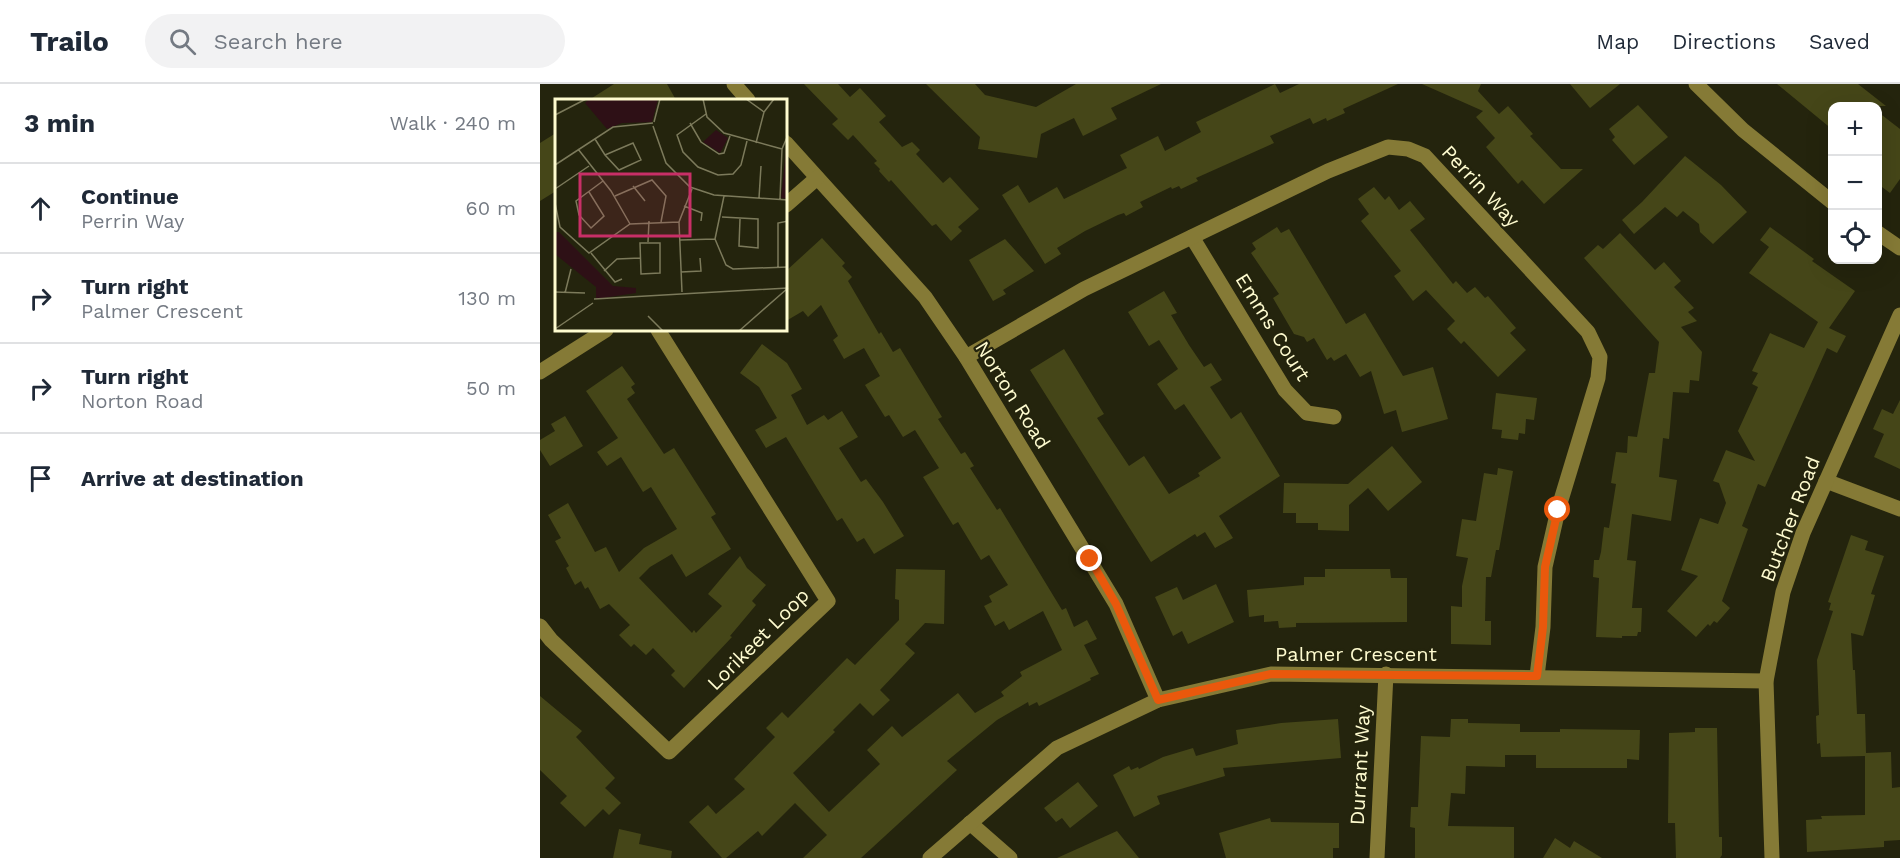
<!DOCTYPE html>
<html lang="en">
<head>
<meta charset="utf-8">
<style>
  :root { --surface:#fff; --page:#f2f2f3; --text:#1f2937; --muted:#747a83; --line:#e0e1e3 }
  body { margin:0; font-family:"Work Sans",sans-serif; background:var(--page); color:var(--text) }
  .controls { position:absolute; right:18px; top:18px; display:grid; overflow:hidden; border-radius:12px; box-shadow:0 6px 24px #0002 }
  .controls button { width:54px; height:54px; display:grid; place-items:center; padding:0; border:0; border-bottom:2px solid var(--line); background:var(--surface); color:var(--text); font:30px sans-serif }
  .stop { position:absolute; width:18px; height:18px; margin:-14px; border:4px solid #ea580c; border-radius:50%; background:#fff }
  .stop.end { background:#ea580c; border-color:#fff; box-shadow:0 2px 6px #0008 }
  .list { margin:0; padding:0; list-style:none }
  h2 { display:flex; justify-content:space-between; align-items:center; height:78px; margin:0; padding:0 24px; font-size:26px }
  h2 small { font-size:20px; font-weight:400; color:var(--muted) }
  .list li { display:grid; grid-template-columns:39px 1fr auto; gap:18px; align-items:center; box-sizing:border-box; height:90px; padding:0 24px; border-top:2px solid var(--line) }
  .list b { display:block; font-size:22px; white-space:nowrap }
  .list p { margin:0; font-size:20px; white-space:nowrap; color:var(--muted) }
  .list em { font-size:20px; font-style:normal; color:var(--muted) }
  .icon { flex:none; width:33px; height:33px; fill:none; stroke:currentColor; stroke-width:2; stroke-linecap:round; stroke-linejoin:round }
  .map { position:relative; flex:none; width:1360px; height:774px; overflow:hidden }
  header { display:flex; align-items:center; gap:36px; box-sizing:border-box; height:84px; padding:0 30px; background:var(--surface); border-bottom:2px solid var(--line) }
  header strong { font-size:28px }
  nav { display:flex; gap:33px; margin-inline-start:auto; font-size:21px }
  .search { width:420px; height:54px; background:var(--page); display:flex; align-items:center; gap:15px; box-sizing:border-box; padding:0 21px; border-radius:33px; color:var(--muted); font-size:22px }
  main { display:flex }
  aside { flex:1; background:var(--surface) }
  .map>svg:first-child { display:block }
  .building { fill:#454618 }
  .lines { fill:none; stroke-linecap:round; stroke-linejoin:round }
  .minor { stroke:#857a36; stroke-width:15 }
  .route { stroke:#ea580c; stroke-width:8 }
  .labels { text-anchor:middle; stroke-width:4.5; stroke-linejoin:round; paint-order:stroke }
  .street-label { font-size:20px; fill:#fffcd0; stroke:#24240d }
  .inset-road { fill:none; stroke:#7c7a5b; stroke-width:1.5 }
  .view { fill:#c82f67; fill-opacity:0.15; stroke:#c82f67; stroke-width:3 }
  .inset-edge { fill:none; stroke:#fffcd0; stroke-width:3 }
</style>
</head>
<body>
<header>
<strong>Trailo</strong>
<div class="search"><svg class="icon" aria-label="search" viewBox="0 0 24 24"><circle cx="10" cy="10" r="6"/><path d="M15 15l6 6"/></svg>Search here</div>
<nav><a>Map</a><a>Directions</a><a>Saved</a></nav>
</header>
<main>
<aside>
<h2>3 min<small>Walk · 240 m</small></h2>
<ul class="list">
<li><svg class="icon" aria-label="ahead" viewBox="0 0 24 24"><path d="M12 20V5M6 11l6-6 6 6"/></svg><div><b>Continue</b><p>Perrin Way</p></div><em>60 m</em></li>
<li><svg class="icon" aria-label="right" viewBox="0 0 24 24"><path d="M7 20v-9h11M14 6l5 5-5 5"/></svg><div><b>Turn right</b><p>Palmer Crescent</p></div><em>130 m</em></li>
<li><svg class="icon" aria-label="right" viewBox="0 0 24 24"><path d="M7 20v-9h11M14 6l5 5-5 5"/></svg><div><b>Turn right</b><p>Norton Road</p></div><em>50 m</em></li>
<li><svg class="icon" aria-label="arrive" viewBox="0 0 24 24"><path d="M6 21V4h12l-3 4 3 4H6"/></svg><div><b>Arrive at destination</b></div></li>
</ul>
</aside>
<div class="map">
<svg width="1360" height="774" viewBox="0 0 1360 774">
  <rect width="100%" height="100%" fill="#24240d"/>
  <!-- building -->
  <g class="building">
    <path d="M74 0H127L136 16H49Z"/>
    <path d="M264 0H298L310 13 320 4 346 32 339 38 362 63 372 58 380 66 376 70 403 99 410 93 439 125 418 143 422 147 411 157 396 140 392 142 351 96 349 98 339 87 340 85 334 79 337 77 313 51 308 56 292 40 298 35Z"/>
    <path d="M386 0H435L445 11 496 23 536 0H621L571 24 577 35 543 52 534 34 501 50 497 74 438 65 440 53Z"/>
    <path d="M735 0 740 9 759 0H858L803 25 805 29 787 37 786 34 773 40 770 34 730 52 734 59 656 94 658 97 641 105 639 102 632 105 631 103 600 118 603 123 586 132 584 129 578 131 545 147 517 164 521 170 505 180 462 111 478 101 489 119 517 103 524 115 587 84 580 71 618 52 625 67 661 48 656 38Z"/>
    <path d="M882 0H941L938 7 959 30 968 22 993 50 990 52 1021 85H1043L1004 120 982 96 978 100 946 63 955 54 936 33 943 27Z"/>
    <path d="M1030 0H1080L1050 24Z"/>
    <path d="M1237 0H1318L1346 22H1293V46Z"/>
    <path d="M1098 21 1128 53 1094 81 1072 56 1075 53 1069 45Z"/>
    <path d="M1338 28 1360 45V95L1350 109 1338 100Z"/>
    <path d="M16 49V107L0 117V59Z"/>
    <path d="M1145 72 1181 101 1207 128 1173 160 1160 148 1159 140 1143 127 1137 133 1125 123 1094 150 1082 136 1102 118Z"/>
    <path d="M834 103 845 116 849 112 859 126 870 117 885 135 870 146 913 200 916 197 927 209 935 203 945 214 948 212 976 244 970 249 986 266 958 293 924 257 921 260 907 245 915 237 886 206 873 217 854 192 861 187 821 137 829 130 818 115Z"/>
    <path d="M737 143 741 149 749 145 806 240 825 229 863 292 893 283 908 335 862 348 856 326 844 330 831 287 820 293 806 270 794 277 791 273 787 276 774 254 767 258 764 253 754 250 733 214 739 210 711 169 716 165 712 159Z"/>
    <path d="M1230 143 1274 175 1272 177 1315 207 1289 244 1306 252 1297 269 1287 264 1225 403 1218 400 1202 442 1208 445 1182 517 1190 524 1177 539 1174 537 1170 542 1168 540 1156 553 1127 527 1158 492 1141 486 1160 434 1178 440 1186 419 1179 399 1173 397 1186 366 1215 377 1198 347 1218 303 1212 300 1218 289 1212 287 1230 249 1264 264 1278 238 1209 189 1229 163 1220 156Z"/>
    <path d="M1080 149 1115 186 1124 178 1141 197 1134 203 1154 224 1148 228 1157 237 1141 243 1162 268 1159 297 1150 296 1149 309 1133 308 1129 355 1123 354 1119 393 1137 396 1131 437 1092 430 1087 476 1096 477 1092 524H1102L1101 548H1098L1097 552H1082V554L1056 553 1059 494 1053 493 1054 476H1059L1061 468 1064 443 1069 444 1076 400 1071 399 1076 368 1087 369 1088 352 1097 353 1109 289H1115L1119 258 1044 174 1058 161 1063 165Z"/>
    <path d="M282 154 305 179 302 182 312 193 308 197 339 250 341 248 353 268 360 264 402 333 398 335 421 370 425 368 434 382 430 384 457 426 460 424 522 526 526 524 534 543 547 536 557 555 544 561 559 590 550 594 551 596 499 622 497 618 489 622 488 618 457 636 407 677 417 686 321 774H263L287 751 255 719 222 752 218 747 186 774H182L149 738 168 721 176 730 205 705 194 695 235 653 226 644 242 628 248 634 307 574 315 581 359 536V516L355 515 356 485 405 486 404 540 385 539 365 560 375 569 340 606 350 616 333 632 320 619 293 646 295 648 253 689 289 728 340 680 327 666 352 642 362 653 418 609 435 629 464 612 461 608 482 592 480 588 522 566 503 527 469 546 464 537 455 542 444 522 452 518 449 512 468 501 449 471 441 476 418 438 413 441 383 393 399 384 375 346 363 353 349 331 345 333 325 301 340 292 324 264 304 275 293 256 298 252 281 221 268 233 263 227 246 237V187Z"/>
    <path d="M465 155 494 187 463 206 466 210 453 217 429 176Z"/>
    <path d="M624 207 637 229 631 231 649 261 664 283 671 279 682 296 670 303 691 335 701 328 740 392 679 432 693 454 675 464 665 448 657 453 655 450 611 478 490 286 524 265 564 330 557 334 589 382 604 372 629 410 660 392 658 389 681 374 644 320 635 326 617 300 638 285 619 256 609 262 588 228Z"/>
    <path d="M222 260 247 279 262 305 251 311 267 341 284 331 288 336 302 327 318 353 299 364 321 398 326 395 343 418 364 452 334 470 324 454 317 458 302 434 297 437 246 353 226 364 215 346 237 334 219 303 200 289Z"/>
    <path d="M82 282 95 300 91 303 95 309 87 315 124 370 134 364 176 430 171 433 191 465 146 493 132 470 110 483 99 494 152 549 154 546 156 549 182 522 168 510 200 472 207 484 226 501 212 517 216 521 190 552 192 553 144 604 131 591 135 587 113 564 106 571 94 560 91 563 79 551 90 541 69 520 60 525 48 503 45 505 41 497 35 501 26 484 29 482 15 457 21 454 8 431 28 419 55 468 66 463 79 488 104 464 137 445 111 403 103 408 81 373 67 382 57 368 78 354 46 307Z"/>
    <path d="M956 309 997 314 994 336 986 335 985 350 979 349 978 356 961 354 962 346 952 345Z"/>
    <path d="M1360 316V385L1334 373 1344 350 1333 345 1342 325 1353 330Z"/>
    <path d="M25 332 43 362 10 382 0 366V356L15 347 11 340Z"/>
    <path d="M852 362 882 398 848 427 828 404 809 421V447L778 446V439H756V429H743L744 399 808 400Z"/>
    <path d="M958 384 973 387 959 466H956L951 493H946L945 537H951V561L911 560V522L922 523V502L928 474 916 472 922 435 936 437 944 389 957 391Z"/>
    <path d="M1311 451 1328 457 1325 466 1344 472 1331 510 1335 511 1323 552 1311 549 1313 586H1315L1317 630H1325L1326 669 1351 668 1352 704 1360 703V756L1344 757V763L1267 768 1266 736 1282 735 1281 732 1325 731V672L1281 673 1280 659 1277 660 1276 632 1279 631 1277 576 1293 527 1289 526 1291 519 1288 518Z"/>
    <path d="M785 485H850L851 494H867V538L756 539V543L739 544 738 537 724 538V531L709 533 707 506 764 501V493H785Z"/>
    <path d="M676 500 694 538 648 560 642 547 633 552 615 513 637 503 643 516Z"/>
    <path d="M0 612 42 647 36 653 75 694 65 704 81 719 69 731 63 725 45 743 20 719 27 712 0 686Z"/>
    <path d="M798 635 801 674 683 684 685 692 617 712 620 720 594 733 573 691 589 682 591 686 598 683 599 685 623 673 653 664 656 672 698 660 696 646 741 639Z"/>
    <path d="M911 635H928V639L980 640V648H1020V645L1100 646 1099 676 1087 675V684H996V671H965V683L926 682 925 710 911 709 908 742 974 743V774H875V744L870 743 871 723H878L881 652 910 653Z"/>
    <path d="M1155 644H1177L1179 753H1182V771L1180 774H1136L1135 739H1128L1129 649 1155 648Z"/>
    <path d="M538 698 558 722 530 744 522 734 516 738 504 724Z"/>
    <path d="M730 734 731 738 799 739V764H793V774H686L679 749Z"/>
    <path d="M79 745 101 750 99 760 132 767 131 774H73Z"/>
    <path d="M577 747 599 774H517Z"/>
    <path d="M1015 754 1030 764 1034 757 1062 774H1003Z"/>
  </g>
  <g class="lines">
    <!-- minor -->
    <g class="minor">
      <path d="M194 0 208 16"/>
      <path d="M1156 0 1203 46 1292 118"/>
      <path d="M246 59 385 213 426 273 576 520 618 616"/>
      <path d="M246 121 277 94"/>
      <path d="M1338 149 1360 164"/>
      <path d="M652 153 745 306 767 329 794 333"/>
      <path d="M426 273 544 205 788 87 848 63 868 65 885 72 1048 248 1060 273 1058 294 1018 426 1005 483 1003 543 997 592"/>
      <path d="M0 288 66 246"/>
      <path d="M1286 397 1360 425"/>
      <path d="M0 542 11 556 129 668 288 517 118 246"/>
      <path d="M430 739 470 774"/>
      <path d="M390 774 517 664 618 616 731 590 1226 597"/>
      <path d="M837 774 846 590"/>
      <path d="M1232 774 1226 597 1243 508 1263 449 1360 231"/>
    </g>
  </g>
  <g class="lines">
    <!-- route -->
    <path class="route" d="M550 475 576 520 618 616 731 590 997 592 1003 543 1005 483 1018 426"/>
  </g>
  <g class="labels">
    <!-- street labels -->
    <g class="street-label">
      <text transform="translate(941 102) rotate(47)" y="7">Perrin Way</text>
      <text transform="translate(733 243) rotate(58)" y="7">Emms Court</text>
      <text transform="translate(473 311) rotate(58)" y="7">Norton Road</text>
      <text transform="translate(1250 435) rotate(-69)" y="7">Butcher Road</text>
      <text transform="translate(218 555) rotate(-45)" y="7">Lorikeet Loop</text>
      <text x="816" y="577">Palmer Crescent</text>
      <text transform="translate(820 681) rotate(-87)" y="7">Durrant Way</text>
    </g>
  </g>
  <!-- overview -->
  <g transform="translate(15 15)">
    <rect width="232" height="232" fill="#24240d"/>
    <path d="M34 0H103L97 23 67 24 52 30 30 4ZM161 31 173 39 165 54 148 43ZM232 40V100L226 99ZM0 133H4L58 187 81 189V194L41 200V188L0 155Z" fill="#2e1016"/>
    <path class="inset-road" d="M148 0 152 18 169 34 227 50M191 0 209 13M151 15 122 36 128 53 143 68 163 76 178 75 186 66 192 42M0 16 31 0M99 23 105 0M135 24 146 43 164 55 169 54 175 37M98 27 111 64 135 88 159 96 233 101M40 40 50 56 64 71 86 61 78 44 50 56M201 44 209 13 219 0M23 50 56 92 75 125M0 66 58 28 98 24M78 87 90 102M0 90 34 67M34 93 49 117 36 129 24 116 21 102 48 82M60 97 97 81 111 97 106 123M169 97 160 140 171 166 178 170 233 168M204 99 206 67M225 100 227 50 233 36M0 104 5 128 34 154 75 125 124 123M129 107 147 114 146 122M167 118 203 120V149L184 147 185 120M125 141 160 140M93 143 94 122M85 144H105V174L86 175ZM36 154 60 183 67 180M223 168V124L233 122M49 172 62 160 85 159M126 173 146 172 145 159M0 193 30 194M127 193 124 123 137 90M10 194 16 170M39 200 233 189M93 217 108 232M0 230 38 204M184 232 233 189"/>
    <path class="view" d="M25 75H135V137H25Z"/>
    <rect width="232" height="232" class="inset-edge"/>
  </g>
</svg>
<div class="controls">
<button>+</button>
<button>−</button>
<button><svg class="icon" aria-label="locate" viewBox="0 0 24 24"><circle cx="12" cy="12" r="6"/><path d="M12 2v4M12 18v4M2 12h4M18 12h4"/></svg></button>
</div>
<div class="stop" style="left:1018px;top:426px"></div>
<div class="stop end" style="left:550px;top:475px"></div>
</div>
</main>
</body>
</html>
